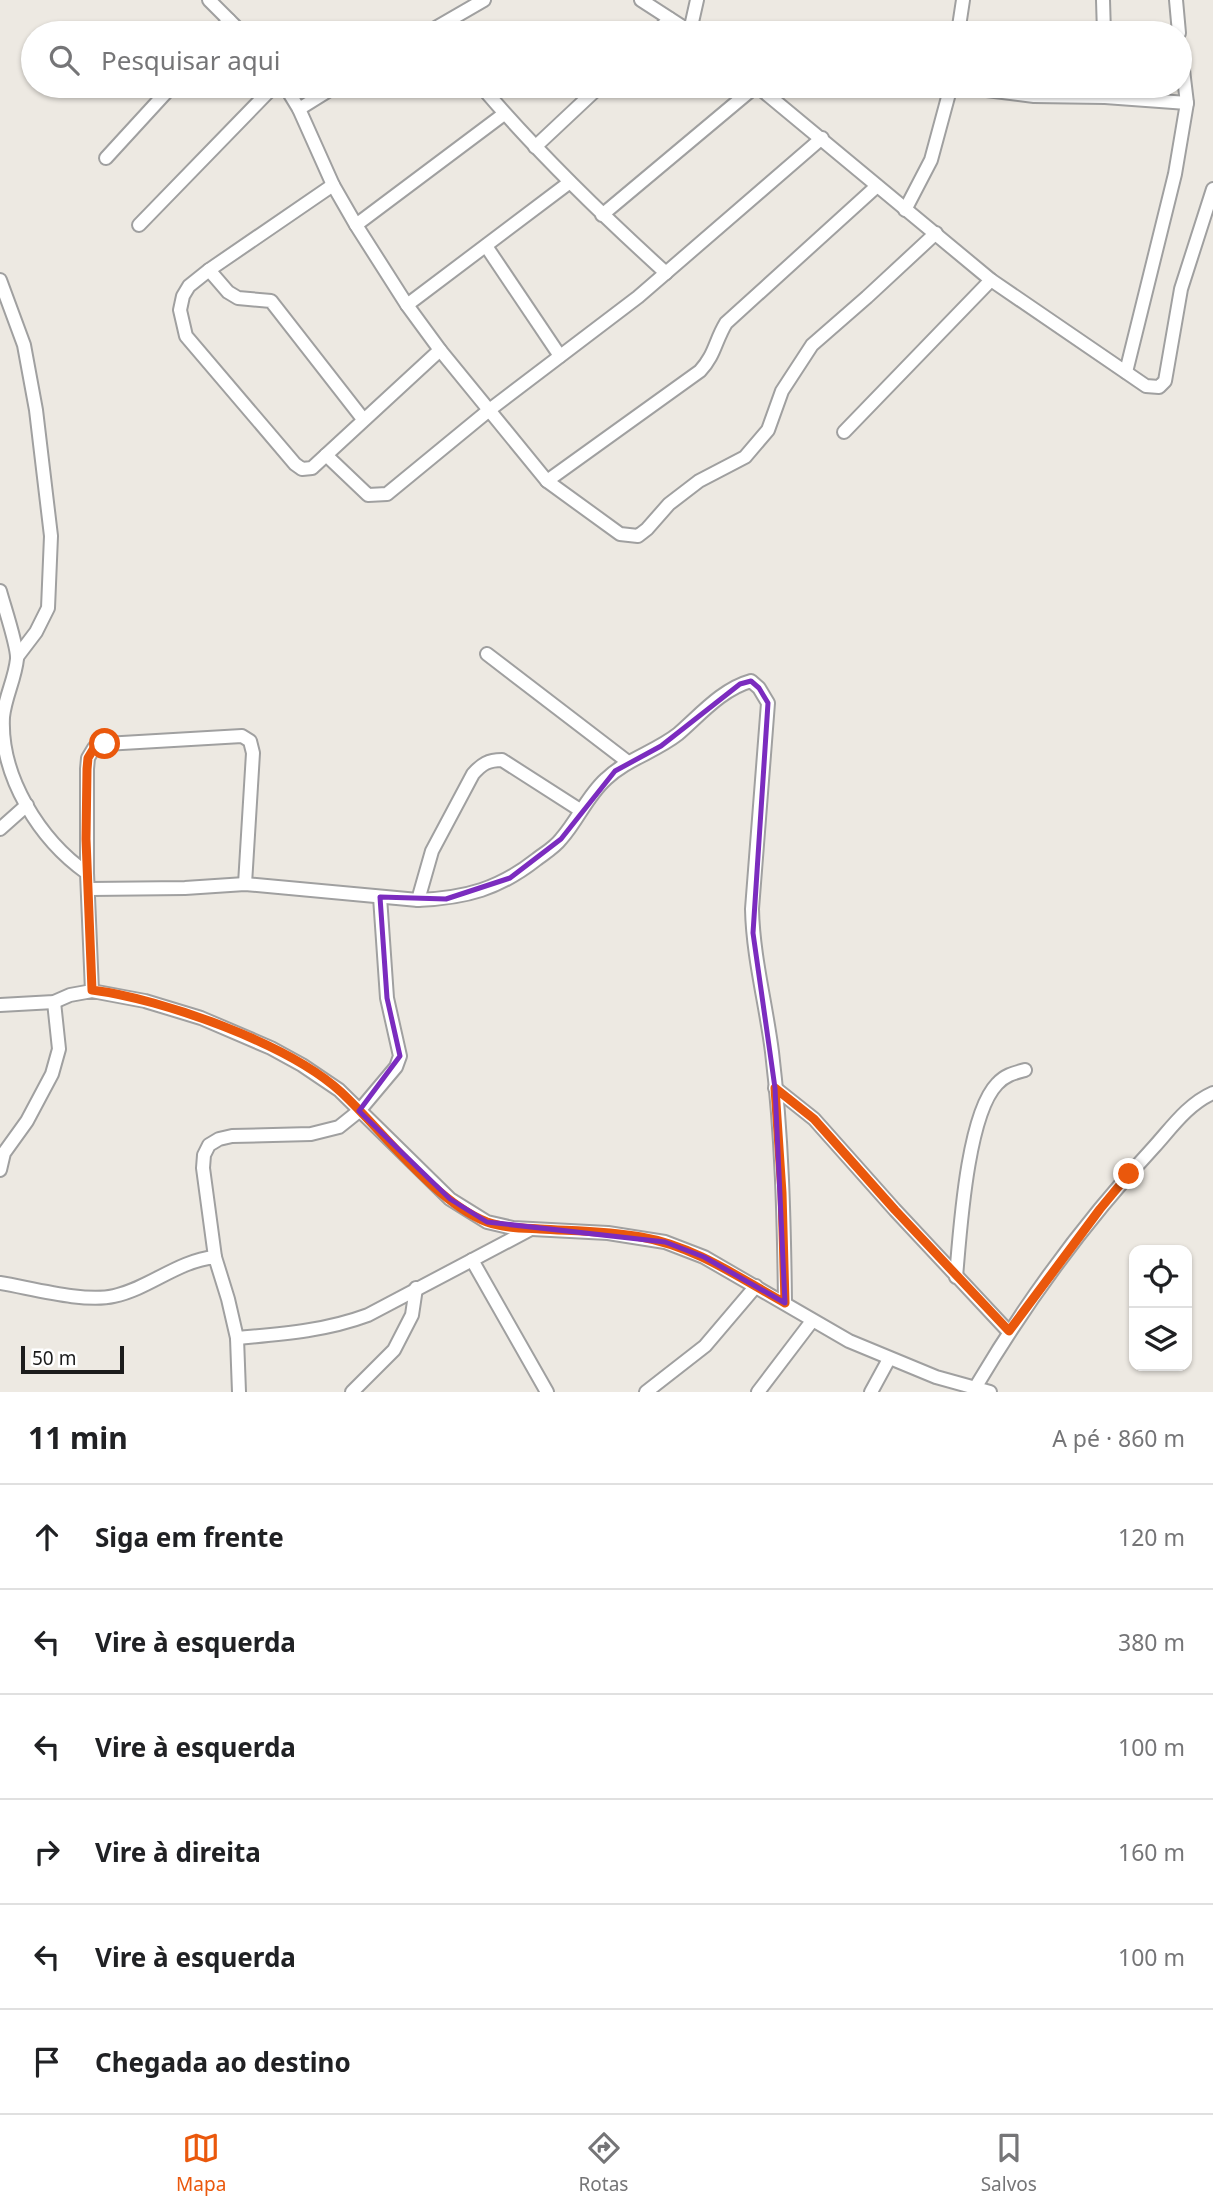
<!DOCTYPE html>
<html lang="pt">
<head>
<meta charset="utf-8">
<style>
  :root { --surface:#fff; --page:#f2f2f2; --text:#202124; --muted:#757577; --line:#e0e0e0; --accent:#ea580c }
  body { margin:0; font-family:"Noto Sans",sans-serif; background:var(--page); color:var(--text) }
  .controls { position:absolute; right:21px; bottom:21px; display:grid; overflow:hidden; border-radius:14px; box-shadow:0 2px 5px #0004 }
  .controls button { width:63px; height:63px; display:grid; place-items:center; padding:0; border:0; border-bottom:2px solid var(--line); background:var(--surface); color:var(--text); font:35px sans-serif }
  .scale { position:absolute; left:21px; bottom:18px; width:103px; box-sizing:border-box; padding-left:7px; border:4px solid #1c1c1c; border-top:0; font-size:19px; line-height:24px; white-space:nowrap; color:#1c1c1c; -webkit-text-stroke:5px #fff; paint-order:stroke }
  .stop { position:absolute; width:21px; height:21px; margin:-16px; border:5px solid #ea580c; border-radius:50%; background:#fff }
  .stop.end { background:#ea580c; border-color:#fff; box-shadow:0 2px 7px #0008 }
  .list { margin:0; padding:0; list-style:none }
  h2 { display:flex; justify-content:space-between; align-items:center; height:91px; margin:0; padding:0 28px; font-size:30px }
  h2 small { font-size:23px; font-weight:400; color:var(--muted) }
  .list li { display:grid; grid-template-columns:46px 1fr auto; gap:21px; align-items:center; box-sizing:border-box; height:105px; padding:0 28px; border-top:2px solid var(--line) }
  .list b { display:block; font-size:26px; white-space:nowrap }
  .list em { font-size:23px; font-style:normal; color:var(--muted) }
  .icon { flex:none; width:38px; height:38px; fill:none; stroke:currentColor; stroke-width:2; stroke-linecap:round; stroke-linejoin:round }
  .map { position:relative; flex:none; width:1213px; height:1392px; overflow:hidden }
  .search { position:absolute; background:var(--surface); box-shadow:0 2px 5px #0004; left:21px; right:21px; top:21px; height:77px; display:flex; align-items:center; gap:18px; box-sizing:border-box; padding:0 24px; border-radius:38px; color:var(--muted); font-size:26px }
  .sheet { height:721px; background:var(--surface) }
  nav { display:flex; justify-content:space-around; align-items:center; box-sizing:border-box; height:98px; border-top:2px solid var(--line); background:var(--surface); font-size:19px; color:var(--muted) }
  nav a { display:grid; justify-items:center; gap:4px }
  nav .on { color:var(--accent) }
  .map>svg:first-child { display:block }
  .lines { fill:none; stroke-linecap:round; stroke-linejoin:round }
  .street-casing { stroke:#a0a0a0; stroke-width:16 }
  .street { stroke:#fff; stroke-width:12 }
  .route { stroke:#ea580c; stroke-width:9 }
  .marked { fill:none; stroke:#7b2cbf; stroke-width:5; stroke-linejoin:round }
</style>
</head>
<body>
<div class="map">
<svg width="1213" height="1392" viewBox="0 0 1213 1392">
  <rect width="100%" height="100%" fill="#ede9e2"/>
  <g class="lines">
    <!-- street casing -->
    <g class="street-casing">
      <g id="street">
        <path d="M209 0 242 33"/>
        <path d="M641 0 692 33"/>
        <path d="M1103 0 1104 33"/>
        <path d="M1176 0 1179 33"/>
        <path d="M690 31 697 0"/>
        <path d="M218 33 229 20"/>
        <path d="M427 33 484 0"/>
        <path d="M655 33 670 19"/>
        <path d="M958 33 963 0"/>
        <path d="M285 86 299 109 333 185 356 225 407 305 440 350 547 481 620 534 638 536 647 529 669 504 699 481 745 457 768 430 782 391 812 345 867 297 936 233"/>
        <path d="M481 86C538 153 601 214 666 273"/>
        <path d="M757 86 991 280 1146 386 1159 387 1165 381 1181 289 1213 189"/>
        <path d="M954 86 1034 96 1105 97 1187 103 1180 45"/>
        <path d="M299 109 336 86"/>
        <path d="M535 147 600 86"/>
        <path d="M106 158 172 86"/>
        <path d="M333 185 209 270 189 286 183 296 180 310 186 336 295 464 302 469 312 468 440 350"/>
        <path d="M905 210 931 160 951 86"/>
        <path d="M602 215 756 86"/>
        <path d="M139 225 274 86"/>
        <path d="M356 225 504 114"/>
        <path d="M486 246 560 356"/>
        <path d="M209 270 228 292 238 298 271 301 363 419"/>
        <path d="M0 280 24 345 36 410 51 536 48 608 36 632 17 657"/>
        <path d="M407 305 570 182"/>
        <path d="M1126 372 1175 174 1187 103"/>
        <path d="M844 432 991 280"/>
        <path d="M326 455 368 495 387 494 488 411 638 297 822 138"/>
        <path d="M547 481 700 371C715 355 715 341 726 323L877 186"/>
        <path d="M0 591C4 606 18 647 17 659 15 679 5 697 3 717 0 777 40 840 87 873L92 991"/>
        <path d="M487 654 628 762"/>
        <path d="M0 829 27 805"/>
        <path d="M87 873V769L88 758 94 748 105 744 242 736 250 741 253 753 245 884"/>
        <path d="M90 889 185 888 245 884 418 900C466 898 499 889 537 859 545 853 555 847 561 839 578 820 587 796 606 779 627 759 655 752 678 734 700 715 722 689 751 681L759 688 768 703 752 909C753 957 766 1004 772 1052 782 1135 784 1219 785 1303"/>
        <path d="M418 900 432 851 473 774C482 764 488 760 502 760L580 810"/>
        <path d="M0 1005 54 1002 70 995 92 991 145 1001 201 1018 271 1048 302 1065 339 1090 450 1199 487 1222 513 1228 608 1233 665 1242 704 1257 849 1341 936 1377 990 1392"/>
        <path d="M775 1088 814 1119 895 1210 1008 1331"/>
        <path d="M0 1170 4 1153 27 1121 52 1074 59 1049 54 1002"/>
        <path d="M215 1257 203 1168 204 1155 209 1145 219 1139 232 1136 311 1134 339 1127 359 1111 396 1067 400 1056 387 998 380 897"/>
        <path d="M472 1260 547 1392"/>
        <path d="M956 1277C960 1232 967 1115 997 1084 1005 1075 1014 1073 1025 1070"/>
        <path d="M0 1283C31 1288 84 1303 114 1296 150 1288 177 1261 215 1257L228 1299 237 1338 239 1392"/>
        <path d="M237 1338C282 1334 325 1331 368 1315L531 1229"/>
        <path d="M975 1388C1026 1302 1086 1220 1154 1147 1172 1127 1188 1104 1213 1093"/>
        <path d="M352 1392 394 1350 412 1315 416 1288"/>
        <path d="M646 1392 705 1346 756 1286"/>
        <path d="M758 1392 812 1321"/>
        <path d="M871 1392 889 1359"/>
      </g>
    </g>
    <!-- street -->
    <use href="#street" class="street"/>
  </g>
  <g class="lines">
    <!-- route -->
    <path class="route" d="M105 744 94 748 88 758 87 769 86 839 92 990C163 999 289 1044 341 1092 382 1130 435 1202 487 1222 504 1228 522 1228 540 1229 573 1231 608 1231 641 1237 694 1246 738 1277 785 1303L782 1193 775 1088 814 1119 895 1210 1009 1331 1100 1209 1129 1174"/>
  </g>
  <!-- marked area -->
  <path class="marked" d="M751 681 759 688 768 703 753 933 775 1088 785 1303 704 1257 665 1242 487 1222 450 1199 359 1111 400 1056 387 998 380 897 446 899 510 878 561 839 615 771 661 746 740 684Z"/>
</svg>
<div class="controls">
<button><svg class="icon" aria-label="locate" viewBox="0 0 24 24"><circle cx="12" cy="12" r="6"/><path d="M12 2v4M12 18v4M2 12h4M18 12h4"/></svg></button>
<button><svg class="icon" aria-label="layers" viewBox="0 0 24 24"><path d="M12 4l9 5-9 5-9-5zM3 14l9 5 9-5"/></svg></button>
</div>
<div class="scale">50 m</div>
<div class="stop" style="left:105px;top:744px"></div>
<div class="stop end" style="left:1129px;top:1174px"></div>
<div class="search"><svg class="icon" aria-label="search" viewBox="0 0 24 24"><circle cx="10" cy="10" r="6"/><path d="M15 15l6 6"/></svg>Pesquisar aqui</div>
</div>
<section class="sheet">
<h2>11 min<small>A pé · 860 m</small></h2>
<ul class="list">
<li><svg class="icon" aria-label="ahead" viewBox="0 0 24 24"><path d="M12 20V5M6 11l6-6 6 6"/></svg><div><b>Siga em frente</b></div><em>120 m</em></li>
<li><svg class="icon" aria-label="left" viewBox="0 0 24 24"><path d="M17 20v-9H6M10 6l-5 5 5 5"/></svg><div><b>Vire à esquerda</b></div><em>380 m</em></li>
<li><svg class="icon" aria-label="left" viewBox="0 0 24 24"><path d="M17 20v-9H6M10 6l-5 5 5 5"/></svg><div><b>Vire à esquerda</b></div><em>100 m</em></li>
<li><svg class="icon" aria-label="right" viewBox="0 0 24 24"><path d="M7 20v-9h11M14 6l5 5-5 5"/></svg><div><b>Vire à direita</b></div><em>160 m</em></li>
<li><svg class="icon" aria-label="left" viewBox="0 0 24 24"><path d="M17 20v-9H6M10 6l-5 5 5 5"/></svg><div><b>Vire à esquerda</b></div><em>100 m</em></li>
<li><svg class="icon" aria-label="arrive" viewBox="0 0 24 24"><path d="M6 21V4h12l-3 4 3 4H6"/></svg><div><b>Chegada ao destino</b></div></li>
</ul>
</section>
<nav>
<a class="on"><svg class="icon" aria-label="map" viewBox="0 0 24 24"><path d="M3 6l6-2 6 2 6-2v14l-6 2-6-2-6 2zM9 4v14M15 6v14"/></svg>Mapa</a>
<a><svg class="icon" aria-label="directions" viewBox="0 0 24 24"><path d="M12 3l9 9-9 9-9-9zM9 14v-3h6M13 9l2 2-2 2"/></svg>Rotas</a>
<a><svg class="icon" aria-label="saved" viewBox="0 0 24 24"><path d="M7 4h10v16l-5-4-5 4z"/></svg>Salvos</a>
</nav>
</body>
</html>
